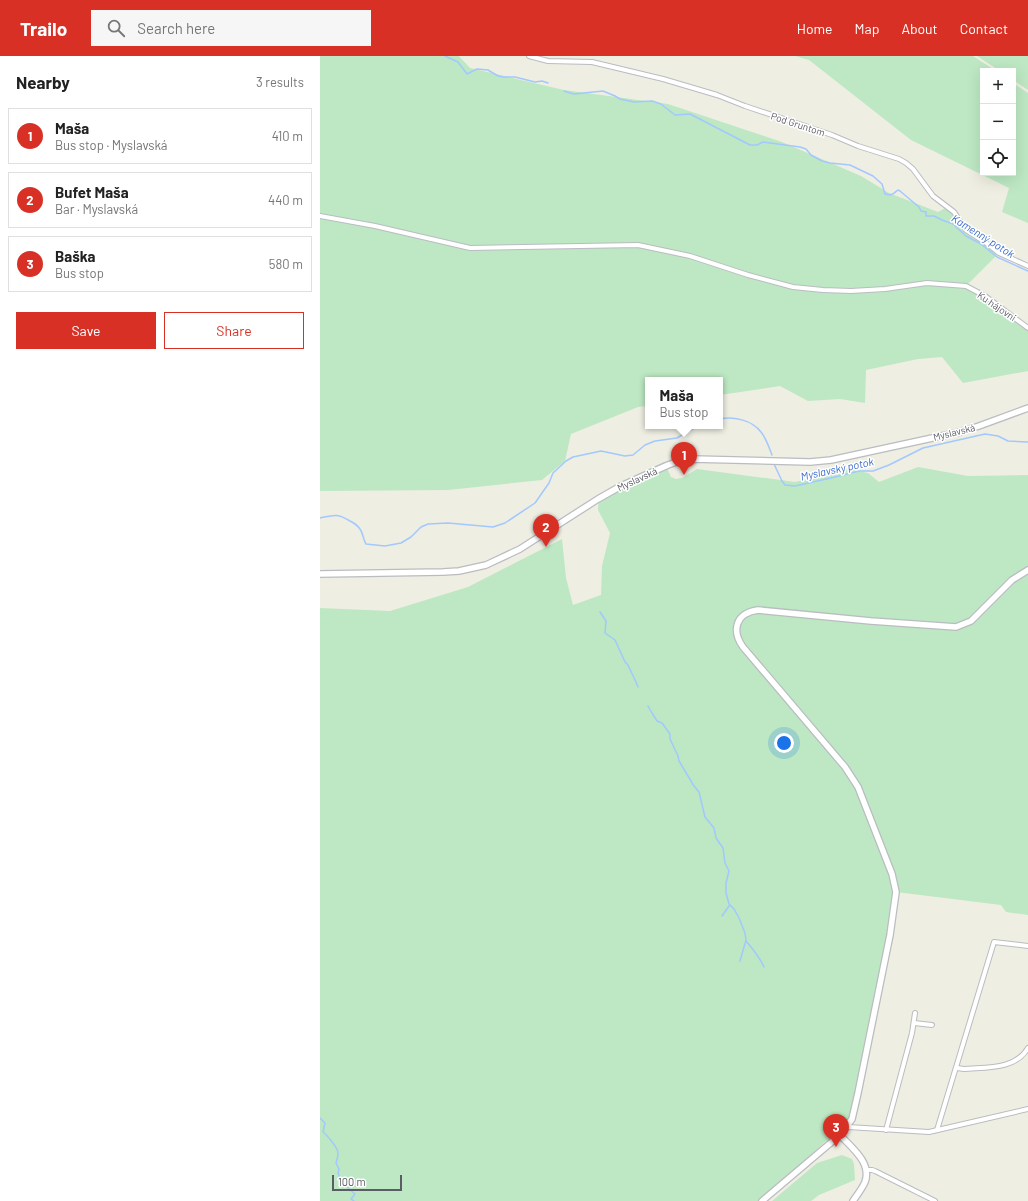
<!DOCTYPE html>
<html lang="en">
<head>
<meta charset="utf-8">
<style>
  :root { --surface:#fff; --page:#f6f6f6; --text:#222; --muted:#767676; --line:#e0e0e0; --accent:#d93025 }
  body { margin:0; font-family:Barlow,sans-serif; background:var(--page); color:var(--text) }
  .controls { position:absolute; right:12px; top:12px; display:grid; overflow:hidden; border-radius:0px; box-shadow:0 4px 16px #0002 }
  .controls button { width:36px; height:36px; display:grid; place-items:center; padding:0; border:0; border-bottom:1px solid var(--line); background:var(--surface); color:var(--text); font:20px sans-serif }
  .scale { position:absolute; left:12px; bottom:10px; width:70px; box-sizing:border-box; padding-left:4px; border:2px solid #5b5d64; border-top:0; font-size:11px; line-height:14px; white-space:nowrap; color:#5b5d64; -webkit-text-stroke:3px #fff; paint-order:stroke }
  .you { position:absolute; left:464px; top:687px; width:14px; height:14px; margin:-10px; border:3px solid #fff; border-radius:50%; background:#1a73e8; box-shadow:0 0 0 6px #1a73e833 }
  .badge { display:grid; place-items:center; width:26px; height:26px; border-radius:50%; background:var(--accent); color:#fff; font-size:13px; font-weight:700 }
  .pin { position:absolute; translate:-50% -33px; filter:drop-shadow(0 1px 2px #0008) }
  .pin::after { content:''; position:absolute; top:21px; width:14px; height:12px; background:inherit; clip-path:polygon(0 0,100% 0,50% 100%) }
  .popup { position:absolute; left:325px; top:321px; width:78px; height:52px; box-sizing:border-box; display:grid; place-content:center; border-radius:0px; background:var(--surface); filter:drop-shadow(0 1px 3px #0005); font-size:13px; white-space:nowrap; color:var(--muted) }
  .popup b { font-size:15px; color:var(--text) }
  .popup::after { content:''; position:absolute; left:50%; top:100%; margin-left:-8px; border:8px solid transparent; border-top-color:var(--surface) }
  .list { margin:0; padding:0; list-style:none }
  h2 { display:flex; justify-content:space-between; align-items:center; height:52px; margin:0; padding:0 16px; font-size:17px }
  h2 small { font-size:13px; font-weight:400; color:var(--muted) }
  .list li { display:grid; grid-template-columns:26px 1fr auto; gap:12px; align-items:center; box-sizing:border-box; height:56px; margin:0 8px 8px; padding:0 8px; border:1px solid var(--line); border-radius:0px }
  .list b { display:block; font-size:15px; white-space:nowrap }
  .list p { margin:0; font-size:13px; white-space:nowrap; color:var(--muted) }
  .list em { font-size:13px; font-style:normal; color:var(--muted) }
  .actions { display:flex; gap:8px; padding:12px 16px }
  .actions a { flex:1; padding:9px 0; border:1px solid var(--accent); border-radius:0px; text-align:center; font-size:14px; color:var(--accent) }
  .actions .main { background:var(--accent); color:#fff }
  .icon { flex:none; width:22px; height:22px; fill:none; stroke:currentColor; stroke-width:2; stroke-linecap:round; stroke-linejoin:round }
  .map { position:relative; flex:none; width:708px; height:1145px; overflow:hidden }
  header { display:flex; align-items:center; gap:24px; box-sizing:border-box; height:56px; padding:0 20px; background:var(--accent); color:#fff }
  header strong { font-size:19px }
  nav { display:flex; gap:22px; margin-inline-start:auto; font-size:14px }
  .search { width:280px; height:36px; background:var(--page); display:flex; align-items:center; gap:10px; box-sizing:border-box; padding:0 14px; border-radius:0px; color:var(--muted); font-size:15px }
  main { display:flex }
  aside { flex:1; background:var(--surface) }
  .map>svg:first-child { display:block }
  .green { fill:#bde8c3 }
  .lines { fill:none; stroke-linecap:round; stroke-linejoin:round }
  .stream { stroke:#a2c8ff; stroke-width:1.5 }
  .minor-casing { stroke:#babcc2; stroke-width:6 }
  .tertiary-casing { stroke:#babcc2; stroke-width:8 }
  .minor { stroke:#fff; stroke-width:4 }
  .tertiary { stroke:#fff; stroke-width:5.5 }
  .labels { text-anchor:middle; stroke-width:3; stroke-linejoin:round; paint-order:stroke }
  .street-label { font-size:10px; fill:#5b5d64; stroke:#fff }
  .water-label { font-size:11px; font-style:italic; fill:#3c6ccb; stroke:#fff }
</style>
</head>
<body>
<header>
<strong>Trailo</strong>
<div class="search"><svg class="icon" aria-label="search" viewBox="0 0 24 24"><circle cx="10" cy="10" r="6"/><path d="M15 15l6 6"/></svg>Search here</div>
<nav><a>Home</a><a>Map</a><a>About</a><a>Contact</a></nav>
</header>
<main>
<aside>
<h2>Nearby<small>3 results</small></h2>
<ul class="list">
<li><span class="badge">1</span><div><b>Maša</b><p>Bus stop · Myslavská</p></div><em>410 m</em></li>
<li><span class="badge">2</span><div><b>Bufet Maša</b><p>Bar · Myslavská</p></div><em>440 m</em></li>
<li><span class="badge">3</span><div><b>Baška</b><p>Bus stop</p></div><em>580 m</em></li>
</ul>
<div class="actions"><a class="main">Save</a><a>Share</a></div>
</aside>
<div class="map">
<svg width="708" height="1145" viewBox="0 0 708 1145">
  <rect width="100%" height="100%" fill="#efeee2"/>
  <!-- green -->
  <g class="green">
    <path d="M0 0H139L150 12 244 34 348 48 462 86 541 120 569 137 618 156 629 150 646 174 679 197 646 230 665 240 708 272V315L643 327 622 301 598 303 546 314 545 347 520 343 488 345 460 330 400 339V324H328V350L318 351 251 378 245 405 222 424 128 434 0 435Z"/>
    <path d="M475 0H653L676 15H663V117H693V27L708 37V167L682 156 689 132 591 84 489 4Z"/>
    <path d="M657 0H708V34L693 24V15H680Z"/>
    <path d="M344 406 351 421 356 423 362 422 377 413 475 426 529 413 548 417 559 426 598 411 648 420 708 419V859L686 856 681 849 576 836 532 1063 520 1079 506 1085 495 1095 468 1124 442 1145H0V552L70 555 148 531 242 483 246 522 253 549 281 539 282 510 290 477 278 454 279 439 291 431Z"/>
    <path d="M367 406H377V407C372 410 363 413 358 410V408Z"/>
    <path d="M522 1099 532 1103 534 1108 535 1124 499 1139 491 1145H452L497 1107Z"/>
  </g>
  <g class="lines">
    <!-- stream -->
    <g class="stream">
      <path d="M125 0 138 6 147 18 157 13 168 14 178 20 184 21H195L215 26 222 25 228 27"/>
      <path d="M244 35 254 38 283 35 295 40 300 43 314 46 332 45 341 48 355 59 370 58 430 89H437L443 86 480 91 486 93 491 99 502 105 510 107 530 109 553 120 562 128 565 138C572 140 573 138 578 134L580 135 599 151 601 155 606 156V160H614L622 164 633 168 646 180 661 188 677 201 708 215"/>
      <path d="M400 363C413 360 432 364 441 376 446 382 449 391 452 399"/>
      <path d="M454 408 462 425 465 429 475 430 511 422 539 415H553L569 409 603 392 665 378 678 380 688 385 708 386"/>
      <path d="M0 462C14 459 17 457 30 465 34 467 38 470 40 473 43 477 43 483 46 488L65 490 81 487 91 481 101 471 108 468 128 467 173 471 185 467 215 447 229 427 233 417 246 405 253 401 281 395 305 400 313 399 325 389 335 385 357 382 377 370"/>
      <path d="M280 556 286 565 285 577 295 584 305 606 308 609C311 616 315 623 318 631"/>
      <path d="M328 650 332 657 337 665 342 667 350 678V683L358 700 359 705 374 730 379 736 385 761 394 772 396 782 403 792 405 807 409 815 406 827V837L409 848 414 853 419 862 425 877 426 884 420 905"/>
      <path d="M402 860 409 850"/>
      <path d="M426 885C432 892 440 902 444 911"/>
      <path d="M0 1062 5 1067 3 1076C7 1079 18 1092 18 1097 18 1101 17 1104 16 1107L19 1113 18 1117 21 1125H24L28 1132 35 1138 31 1143 34 1145"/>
    </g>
    <!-- minor casing -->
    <g class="minor-casing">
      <g id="minor">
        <path d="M209 0 228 5 272 6 343 23 397 39 425 50 512 79 538 90 579 103 586 107 593 113 613 140 634 156 646 174 665 186 679 197 708 210"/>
        <path d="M0 160 55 170 150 192 318 189 370 200 428 219 473 231 503 234 531 235 565 233 607 227 646 230 665 240 708 272"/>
        <path d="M594 967 612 969"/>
        <path d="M637 1012 644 1013C666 1011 695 1014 708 992"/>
        <path d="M528 1071 609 1076 708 1053"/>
        <path d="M566 1074 592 977 595 957"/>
        <path d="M617 1074 674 886 708 890"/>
        <path d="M546 1114H552L555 1115 615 1145"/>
      </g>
    </g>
    <!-- tertiary casing -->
    <g class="tertiary-casing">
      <g id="tertiary">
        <path d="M0 518 123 516 139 515 166 509 200 493 278 443 301 430 348 409 359 405 373 403 490 406 511 404 640 376 659 370 708 352"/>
        <path d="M520 1079C532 1092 552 1107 545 1126 542 1133 537 1139 533 1145"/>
        <path d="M442 1145 520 1079 532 1063 538 1037 570 879 576 836 572 818 538 731 525 711 423 591C411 574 416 557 438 554L551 565 636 571 651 565 692 524 708 514"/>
      </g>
    </g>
    <!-- minor -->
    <use href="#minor" class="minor"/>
    <!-- tertiary -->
    <use href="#tertiary" class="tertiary"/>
  </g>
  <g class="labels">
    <!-- street labels -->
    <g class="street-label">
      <text transform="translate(478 68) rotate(18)" y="4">Pod Gruntom</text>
      <text transform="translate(677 250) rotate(34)" y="4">Ku hájovni</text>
      <text transform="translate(634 376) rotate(-14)" y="4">Myslavská</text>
      <text transform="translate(317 423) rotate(-25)" y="4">Myslavská</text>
    </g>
    <!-- water labels -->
    <g class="water-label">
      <text transform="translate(663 180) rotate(32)" y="4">Kamenný potok</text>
      <text transform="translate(517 413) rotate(-12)" y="4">Myslavský potok</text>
    </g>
  </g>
</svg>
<div class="controls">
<button>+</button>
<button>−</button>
<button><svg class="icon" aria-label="locate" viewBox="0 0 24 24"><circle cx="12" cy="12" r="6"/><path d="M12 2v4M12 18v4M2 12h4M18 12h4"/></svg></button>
</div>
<div class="scale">100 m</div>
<div class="you"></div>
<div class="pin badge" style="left:364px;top:419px">1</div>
<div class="popup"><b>Maša</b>Bus stop</div>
<div class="pin badge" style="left:226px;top:491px">2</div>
<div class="pin badge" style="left:516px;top:1091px">3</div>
</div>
</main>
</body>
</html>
